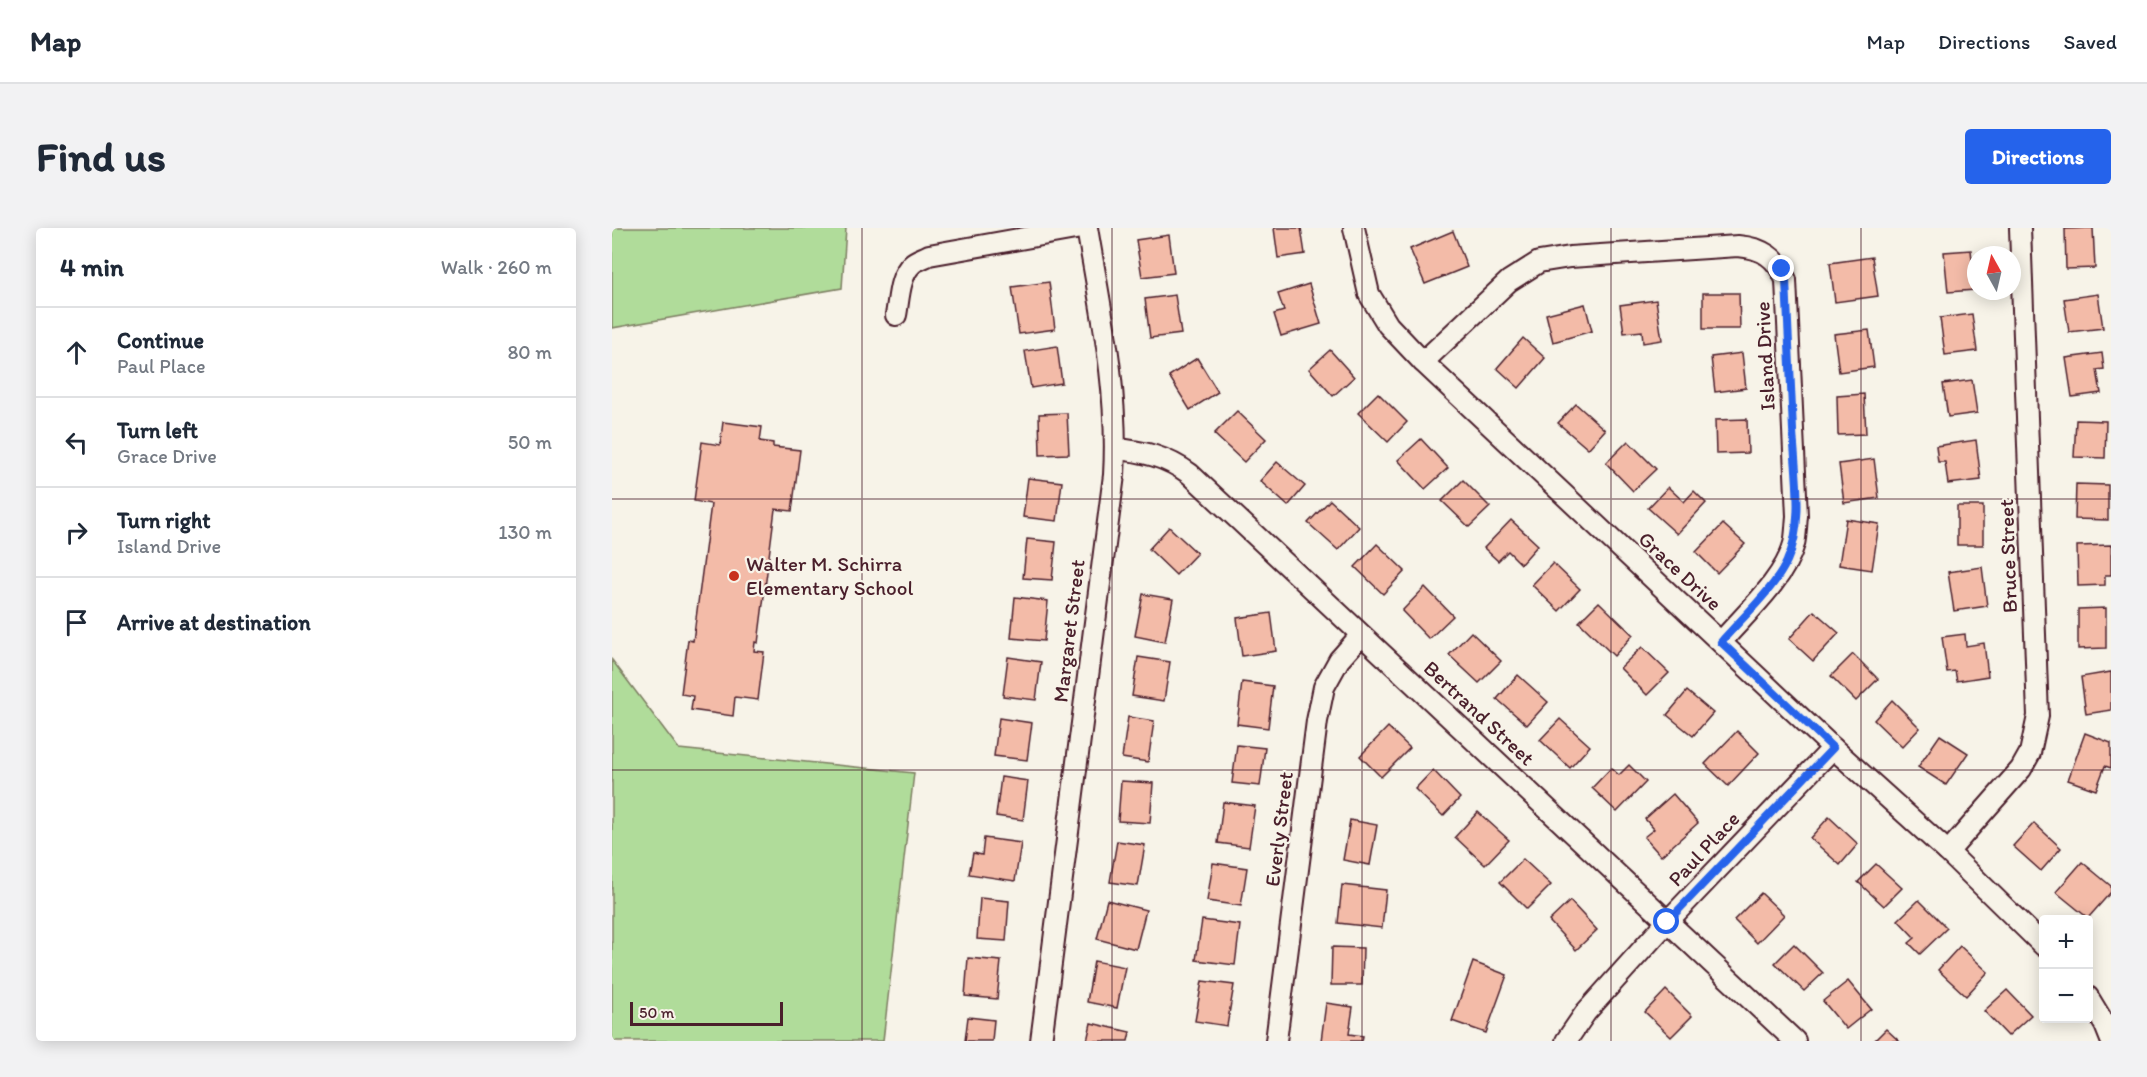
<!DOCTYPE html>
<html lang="en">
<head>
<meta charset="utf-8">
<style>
  :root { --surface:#fff; --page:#f2f2f3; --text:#1f2937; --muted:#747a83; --line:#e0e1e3; --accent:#2563eb }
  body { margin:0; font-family:Itim,sans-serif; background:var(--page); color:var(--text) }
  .controls { position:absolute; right:18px; bottom:18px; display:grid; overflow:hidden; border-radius:6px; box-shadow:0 3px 15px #0003 }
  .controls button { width:54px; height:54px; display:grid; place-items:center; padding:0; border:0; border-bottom:2px solid var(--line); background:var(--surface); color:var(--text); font:30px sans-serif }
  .compass { position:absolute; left:1355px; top:18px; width:54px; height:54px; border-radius:50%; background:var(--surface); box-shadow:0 3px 15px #0003; rotate:352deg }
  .scale { position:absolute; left:18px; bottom:15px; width:153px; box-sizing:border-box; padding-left:6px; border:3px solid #4a1f2b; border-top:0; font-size:16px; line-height:21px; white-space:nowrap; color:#4a1f2b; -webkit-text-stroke:4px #f7f3e8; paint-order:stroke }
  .stop { position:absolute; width:18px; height:18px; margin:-14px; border:4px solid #2563eb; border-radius:50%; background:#fff }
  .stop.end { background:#2563eb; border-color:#fff; box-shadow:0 2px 6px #0008 }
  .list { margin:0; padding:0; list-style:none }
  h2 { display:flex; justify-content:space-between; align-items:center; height:78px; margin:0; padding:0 24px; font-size:26px }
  h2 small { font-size:20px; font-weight:400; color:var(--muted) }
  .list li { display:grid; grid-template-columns:39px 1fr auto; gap:18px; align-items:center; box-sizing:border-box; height:90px; padding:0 24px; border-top:2px solid var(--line) }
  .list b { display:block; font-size:22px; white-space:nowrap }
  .list p { margin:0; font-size:20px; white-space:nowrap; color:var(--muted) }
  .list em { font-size:20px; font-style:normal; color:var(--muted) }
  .icon { flex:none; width:33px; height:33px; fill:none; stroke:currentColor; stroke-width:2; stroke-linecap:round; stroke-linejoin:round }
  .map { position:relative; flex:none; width:1499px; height:813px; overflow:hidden; border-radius:6px }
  header { display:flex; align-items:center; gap:36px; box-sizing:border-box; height:84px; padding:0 30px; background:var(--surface); border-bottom:2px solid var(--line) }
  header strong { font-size:28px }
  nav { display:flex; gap:33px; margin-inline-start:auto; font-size:21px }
  .intro { display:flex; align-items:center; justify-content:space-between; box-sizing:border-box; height:144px; padding:0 36px }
  h1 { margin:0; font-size:42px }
  .button { padding:15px 27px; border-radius:6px; background:var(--accent); color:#fff; font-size:21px; font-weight:700 }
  main { display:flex; gap:36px; padding:0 36px }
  aside { flex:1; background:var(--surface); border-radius:6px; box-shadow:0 3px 15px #0003 }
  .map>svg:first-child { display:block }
  .green { fill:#b0dc9a; stroke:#7d7e62; stroke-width:1.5 }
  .building { fill:#f3bba8; stroke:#4a1f2b; stroke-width:1.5 }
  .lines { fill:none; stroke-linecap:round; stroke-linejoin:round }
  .minor-casing { stroke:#4a1f2b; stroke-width:24 }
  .minor { stroke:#f7f3e8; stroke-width:20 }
  .route { stroke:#2563eb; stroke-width:8 }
  .grid { fill:none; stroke:#4a1f2b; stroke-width:1.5; stroke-opacity:0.55 }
  .poi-dot { fill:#c8321e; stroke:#f7f3e8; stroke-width:2 }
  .labels { text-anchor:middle; stroke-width:4.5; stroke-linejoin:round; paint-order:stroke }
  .street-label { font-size:21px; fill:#4a1f2b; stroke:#f7f3e8 }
  .poi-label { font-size:21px; fill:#4a1f2b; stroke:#f7f3e8; text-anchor:start }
</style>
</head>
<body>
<header>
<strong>Map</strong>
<nav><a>Map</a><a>Directions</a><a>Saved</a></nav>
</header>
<div class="intro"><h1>Find us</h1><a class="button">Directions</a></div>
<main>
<aside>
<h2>4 min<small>Walk · 260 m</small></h2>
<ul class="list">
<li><svg class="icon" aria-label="ahead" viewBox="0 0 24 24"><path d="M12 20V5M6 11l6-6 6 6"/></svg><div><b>Continue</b><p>Paul Place</p></div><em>80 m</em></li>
<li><svg class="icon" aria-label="left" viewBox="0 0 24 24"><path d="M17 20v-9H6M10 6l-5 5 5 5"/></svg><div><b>Turn left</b><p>Grace Drive</p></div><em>50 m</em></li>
<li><svg class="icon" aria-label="right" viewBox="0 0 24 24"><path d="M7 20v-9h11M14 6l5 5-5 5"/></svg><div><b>Turn right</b><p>Island Drive</p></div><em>130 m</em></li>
<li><svg class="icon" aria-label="arrive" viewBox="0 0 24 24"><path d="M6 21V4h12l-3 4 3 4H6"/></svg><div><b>Arrive at destination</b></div></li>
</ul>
</aside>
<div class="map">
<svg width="1499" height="813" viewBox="0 0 1499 813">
  <rect width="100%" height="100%" fill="#f7f3e8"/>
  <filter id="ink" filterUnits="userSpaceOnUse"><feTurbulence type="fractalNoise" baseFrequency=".0167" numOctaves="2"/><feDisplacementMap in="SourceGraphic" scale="12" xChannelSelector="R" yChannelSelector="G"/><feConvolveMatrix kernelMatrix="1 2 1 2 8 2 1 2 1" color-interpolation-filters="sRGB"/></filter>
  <g filter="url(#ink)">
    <!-- green -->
    <g class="green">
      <path d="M0 0H234L230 60 0 100Z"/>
      <path d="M0 432 67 521 302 545 271 813H0Z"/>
    </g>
    <!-- building -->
    <g class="building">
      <path d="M662 0H689L693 26 666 30Z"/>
      <path d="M1481 0 1483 40 1454 41 1453 1Z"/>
      <path d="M841 3 855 39 813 56 798 21Z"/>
      <path d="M557 7 562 45 530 49 524 12Z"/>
      <path d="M1359 22 1363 62 1336 64 1332 24Z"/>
      <path d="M1260 29 1266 68 1223 74 1218 35Z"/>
      <path d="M437 54 443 101 407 106 400 59Z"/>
      <path d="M697 56 709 96 669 108 662 86 672 83 666 66Z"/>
      <path d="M1091 65H1127L1128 101H1091Z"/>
      <path d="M1486 66 1491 100 1457 104 1452 71Z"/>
      <path d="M563 67 569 106 538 110 533 71Z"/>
      <path d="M1044 72 1050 112 1031 115 1030 103 1012 105 1008 77Z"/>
      <path d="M973 76 980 103 941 114 934 86Z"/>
      <path d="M1360 86 1365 123 1333 127 1328 90Z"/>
      <path d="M1257 102 1262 139 1227 144 1222 106Z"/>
      <path d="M911 110 933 130 907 160 885 140Z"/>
      <path d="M445 118 450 155 419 160 413 123Z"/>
      <path d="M718 122 742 149 721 168 697 141Z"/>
      <path d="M1130 125 1134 160 1103 164 1099 129Z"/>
      <path d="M1490 125 1492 141 1485 142 1489 165 1460 169 1454 130Z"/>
      <path d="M585 130 606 164 578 182 557 148Z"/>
      <path d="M1360 152 1365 185 1336 189 1331 156Z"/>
      <path d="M766 165 795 194 776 214 746 185Z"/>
      <path d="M1252 166 1254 206 1226 207 1225 168Z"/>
      <path d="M964 176 993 202 976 221 946 195Z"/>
      <path d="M625 183 654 211 632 234 602 206Z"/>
      <path d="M455 185 457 226 428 227 427 186Z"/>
      <path d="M1135 191 1136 225 1104 226 1103 192Z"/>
      <path d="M1464 192 1494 193 1493 230 1462 229Z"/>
      <path d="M111 194 150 199 148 213 161 215V219L188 222 180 283 163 281 146 415 143 414 142 423 152 424 146 472 123 469 121 488 79 482 81 468 69 466 76 412 81 413 99 276 82 273 90 214 108 217Z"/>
      <path d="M809 211 836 240 813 261 786 232Z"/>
      <path d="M1364 212 1369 252 1336 256 1333 234H1326L1324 218Z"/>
      <path d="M1016 213 1044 241 1021 263 994 235Z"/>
      <path d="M1262 231 1267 270 1232 275 1227 236Z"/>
      <path d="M665 234 693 258 676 278 648 253Z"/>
      <path d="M416 250 450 254 445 293 411 289Z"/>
      <path d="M851 252 878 279 857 299 830 273Z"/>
      <path d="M1464 256 1496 257V292L1463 291Z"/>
      <path d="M1056 259 1072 274 1082 263 1094 275 1065 306 1036 280Z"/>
      <path d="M718 272 747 299 726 322 696 295Z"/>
      <rect x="1345" y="278" width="26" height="39"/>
      <path d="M1234 291 1267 296 1260 342 1227 337Z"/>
      <path d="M899 292 926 317 909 336 896 323 886 333 872 320Z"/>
      <path d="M1111 296 1133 316 1105 345 1084 324Z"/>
      <path d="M557 299 585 325 564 347 537 321Z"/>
      <path d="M415 311 444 314 440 352 411 350Z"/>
      <path d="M765 316 793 343 771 366 743 339Z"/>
      <path d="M1499 317V347H1493V357L1466 358 1465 318Z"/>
      <path d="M941 335 968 361 947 383 920 357Z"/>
      <path d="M1370 339 1375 378 1342 383 1336 344Z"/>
      <path d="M813 359 841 388 817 411 790 383Z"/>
      <path d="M531 366 561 371 553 414 523 408Z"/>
      <path d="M403 369 436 373 432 413 399 410Z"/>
      <path d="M987 374 1021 407 1002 428 967 394Z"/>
      <path d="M1494 380V420L1466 421V381Z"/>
      <path d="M1202 383 1227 405 1201 433 1177 411Z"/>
      <path d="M659 385 664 423 630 428 625 390Z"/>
      <path d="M859 404 889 433 867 455 837 427Z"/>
      <path d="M1353 406 1354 418 1372 415 1376 448 1345 453 1343 443 1335 444 1330 409Z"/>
      <path d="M1030 419 1057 445 1035 467 1008 440Z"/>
      <path d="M1241 426 1266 451 1244 473 1219 448Z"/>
      <path d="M396 429 429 434 424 472 391 468Z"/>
      <path d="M526 429 558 434 552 473 520 468Z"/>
      <path d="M1499 444V482L1474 486 1469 449Z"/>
      <path d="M906 447 936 474 915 497 885 471Z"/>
      <path d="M630 454 661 458 656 500 625 496Z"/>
      <path d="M1075 463 1101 485 1081 508 1055 487Z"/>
      <path d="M1280 472 1308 500 1290 519 1262 492Z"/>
      <path d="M516 489 542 493 536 534 510 530Z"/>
      <path d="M387 490 420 495 415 532 382 528Z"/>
      <path d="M948 491 978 518 958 540 928 512Z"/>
      <path d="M776 499 798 520 769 549 748 528Z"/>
      <path d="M1125 503 1147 525 1116 558 1093 536Z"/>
      <path d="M1473 505 1499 515V540L1493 538 1484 562 1456 552Z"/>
      <path d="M1328 507 1356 525 1334 557 1306 539Z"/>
      <path d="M625 517 653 520 648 558 620 555Z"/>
      <path d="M1017 537 1034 554 1005 584 980 560 999 540 1007 547Z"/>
      <path d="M821 542 848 570 831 588 803 561Z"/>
      <path d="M389 549 416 553 411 592 384 588Z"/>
      <path d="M509 553 541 555 538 595 506 593Z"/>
      <path d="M1061 566 1086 595 1049 628 1032 609 1042 601 1033 591Z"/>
      <path d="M611 574 643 578 637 619 606 615Z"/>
      <path d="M866 584 897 612 873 637 843 609Z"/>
      <path d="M1217 589 1246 616 1228 637 1198 610Z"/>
      <path d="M738 592 765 597 758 637 731 632Z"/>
      <path d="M1422 595 1449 620 1429 643 1401 618Z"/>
      <path d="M372 610 409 615 403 653 357 646 361 625 370 627Z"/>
      <path d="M505 613 533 617 526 658 498 654Z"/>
      <path d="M911 631 939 657 915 681 888 654Z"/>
      <path d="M1470 634 1499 658V664L1476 690 1444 664Z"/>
      <path d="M601 635 635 640 629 678 595 673Z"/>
      <path d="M1264 636 1290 660 1272 678 1246 654Z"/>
      <path d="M730 657 774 662 770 700 726 695Z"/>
      <path d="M1149 665 1172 687 1145 715 1122 692Z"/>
      <path d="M368 670 397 673 394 713 365 711Z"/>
      <path d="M495 672 534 682 524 721 485 711Z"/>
      <path d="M1307 672 1335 700 1308 726 1297 715 1303 710 1286 692Z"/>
      <path d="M958 673 985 702 964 722 937 693Z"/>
      <path d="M590 692 628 697 623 737 584 732Z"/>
      <path d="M1182 716 1211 745 1192 763 1163 735Z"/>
      <path d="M1348 718 1376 744 1354 768 1326 742Z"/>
      <path d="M720 719 751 720 750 757H719Z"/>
      <path d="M356 730 389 733 385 771 353 768Z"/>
      <path d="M482 733 513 739 505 780 475 774Z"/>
      <path d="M861 734 895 747 874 805 840 793Z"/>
      <path d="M590 753 622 757 615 798 583 793Z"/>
      <path d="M1236 753 1259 781 1234 801 1211 773Z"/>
      <path d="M1054 762 1080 788 1059 809 1033 784Z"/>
      <path d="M1395 762 1419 787 1396 808 1372 783Z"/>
      <path d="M714 775 741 779 737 806 751 808 750 813H709Z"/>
      <path d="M356 789 382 792 380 813H353Z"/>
      <path d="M479 795 518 804 516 813H475Z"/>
      <path d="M1274 801 1287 813H1262Z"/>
    </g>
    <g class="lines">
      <!-- minor casing -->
      <g class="minor-casing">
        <g id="minor">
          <path d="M742 0 757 66 776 97 811 134 1221 520 1336 624 1432 718"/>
          <path d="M284 87C287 72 287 48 300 36 304 32 312 30 317 27L469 0"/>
          <path d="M811 134 897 53 927 34 958 29 1126 18C1150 20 1165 29 1174 52L1185 288C1184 297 1184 308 1182 316 1172 352 1133 386 1109 414"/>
          <path d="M503 221C531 223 555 229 578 246L1183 813"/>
          <path d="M1336 624 1409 541 1418 525 1426 488 1408 0"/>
          <path d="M1476 769 1493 797 1499 812"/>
          <path d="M429 813 502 247C507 163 489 83 475 0"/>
          <path d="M664 813 705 493 712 459 727 432 749 407"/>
          <path d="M954 813 974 784 1055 694 1221 520"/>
        </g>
      </g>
      <!-- minor -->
      <use href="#minor" class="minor"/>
    </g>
  </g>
  <g class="lines" filter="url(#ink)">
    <!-- route -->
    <path class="route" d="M1055 694 1221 520 1109 414C1128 392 1164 359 1175 333 1193 294 1183 244 1181 202 1179 152 1176 102 1174 52L1170 41"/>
  </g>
  <!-- grid -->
  <path class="grid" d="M250 0V813M500 0V813M750 0V813M999 0V813M1249 0V813M0 271H1499M0 542H1499"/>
  <!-- markers -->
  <circle class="poi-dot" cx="122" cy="348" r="6"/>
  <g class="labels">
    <!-- street labels -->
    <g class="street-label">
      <text transform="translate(1153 128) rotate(-93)" y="7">Island Drive</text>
      <text transform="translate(1396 328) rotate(-92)" y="7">Bruce Street</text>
      <text transform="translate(1068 343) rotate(43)" y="7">Grace Drive</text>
      <text transform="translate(457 403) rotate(-83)" y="7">Margaret Street</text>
      <text transform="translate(867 485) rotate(43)" y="7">Bertrand Street</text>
      <text transform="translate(667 601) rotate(-83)" y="7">Everly Street</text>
      <text transform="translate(1092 621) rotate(-47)" y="7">Paul Place</text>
    </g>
    <!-- poi labels -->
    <g class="poi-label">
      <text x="134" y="343">Walter M. Schirra<tspan x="134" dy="24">Elementary School</tspan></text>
    </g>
  </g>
</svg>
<div class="controls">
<button>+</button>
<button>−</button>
</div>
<svg class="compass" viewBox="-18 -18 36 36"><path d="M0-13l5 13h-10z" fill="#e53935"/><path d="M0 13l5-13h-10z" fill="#747a83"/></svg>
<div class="scale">50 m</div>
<div class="stop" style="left:1055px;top:694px"></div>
<div class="stop end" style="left:1170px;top:41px"></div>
</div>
</main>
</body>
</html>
